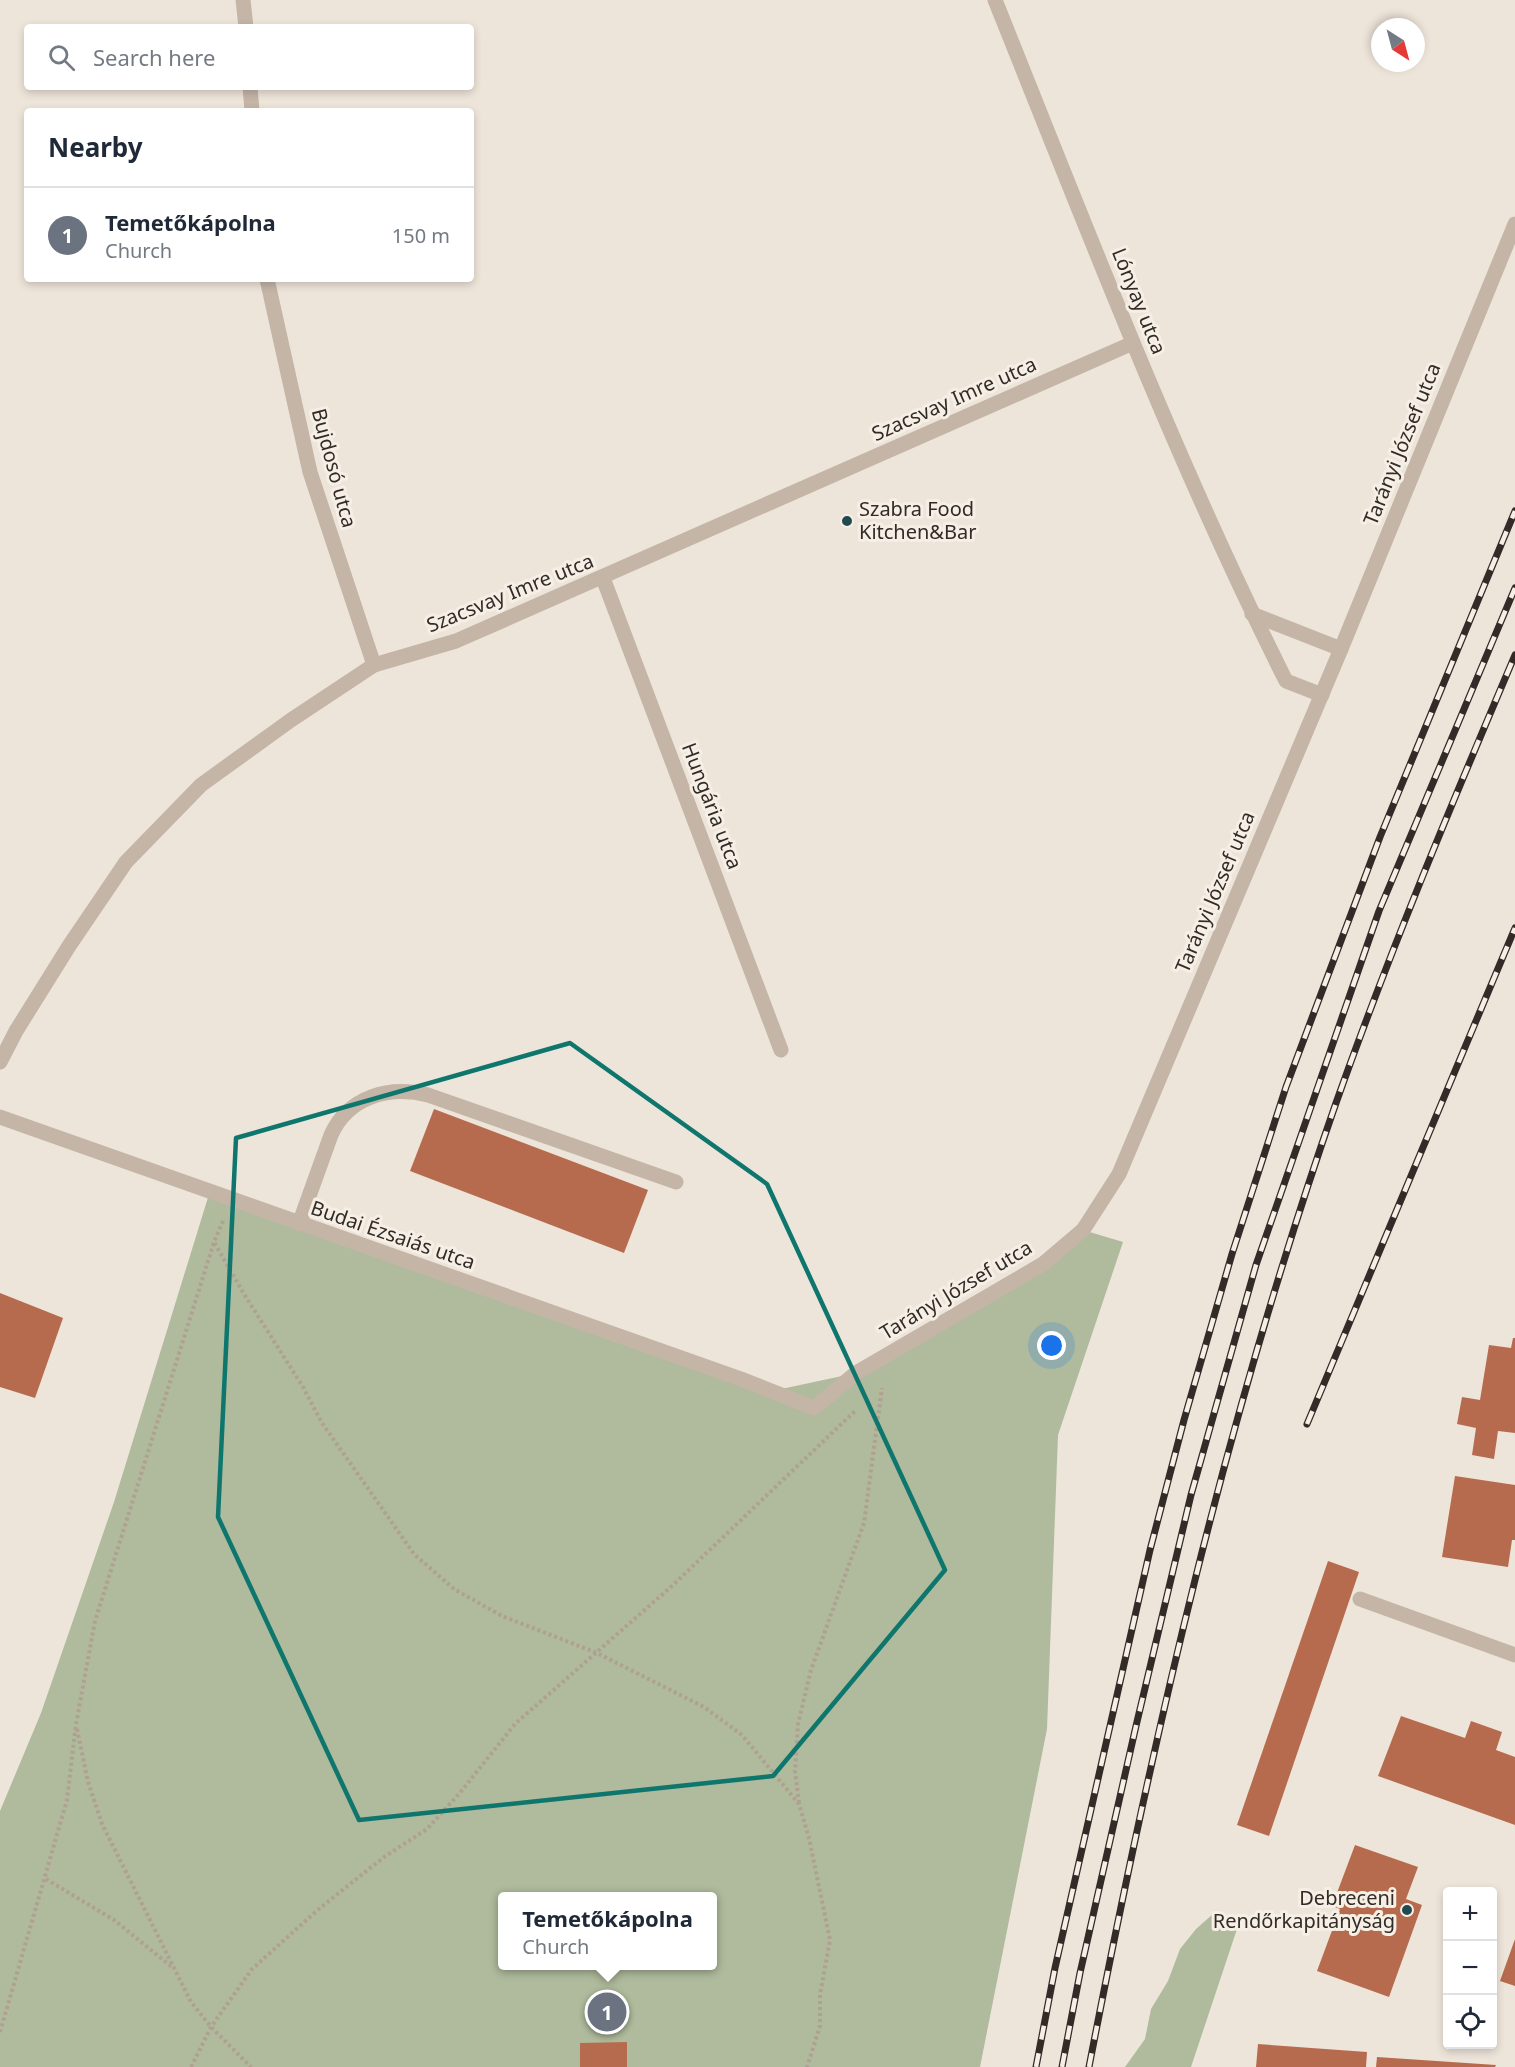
<!DOCTYPE html>
<html lang="en">
<head>
<meta charset="utf-8">
<style>
  :root { --surface:#fff; --page:#f2f2f3; --text:#1f2937; --muted:#747a83; --line:#e0e1e3; --accent:#1a73e8 }
  body { margin:0; font-family:"Noto Sans",sans-serif; background:var(--page); color:var(--text) }
  .controls { position:absolute; right:18px; bottom:18px; display:grid; overflow:hidden; border-radius:6px; box-shadow:0 3px 9px #0003 }
  .controls button { width:54px; height:54px; display:grid; place-items:center; padding:0; border:0; border-bottom:2px solid var(--line); background:var(--surface); color:var(--text); font:30px sans-serif }
  .compass { position:absolute; left:1371px; top:18px; width:54px; height:54px; border-radius:50%; background:var(--surface); box-shadow:0 3px 9px #0003; rotate:144deg }
  .you { position:absolute; left:1052px; top:1346px; width:21px; height:21px; margin:-15px; border:4px solid #fff; border-radius:50%; background:#1a73e8; box-shadow:0 0 0 9px #1a73e833 }
  .badge { display:grid; place-items:center; width:39px; height:39px; border-radius:50%; background:var(--accent); color:#fff; font-size:20px; font-weight:700 }
  .pin { position:absolute; translate:-50% -50%; border:3px solid #fff; box-shadow:0 2px 6px #0006 }
  .popup { position:absolute; left:498px; top:1892px; width:219px; height:78px; box-sizing:border-box; display:grid; place-content:center; border-radius:6px; background:var(--surface); filter:drop-shadow(0 2px 4px #0005); font-size:20px; white-space:nowrap; color:var(--muted) }
  .popup b { font-size:22px; color:var(--text) }
  .popup::after { content:''; position:absolute; left:50%; top:100%; margin-left:-12px; border:12px solid transparent; border-top-color:var(--surface) }
  .list { margin:0; padding:0; list-style:none }
  h2 { display:flex; justify-content:space-between; align-items:center; height:78px; margin:0; padding:0 24px; font-size:26px }
  h2 small { font-size:20px; font-weight:400; color:var(--muted) }
  .list li { display:grid; grid-template-columns:39px 1fr auto; gap:18px; align-items:center; box-sizing:border-box; height:96px; padding:0 24px; border-top:2px solid var(--line) }
  .list b { display:block; font-size:22px; white-space:nowrap }
  .list p { margin:0; font-size:20px; white-space:nowrap; color:var(--muted) }
  .list em { font-size:20px; font-style:normal; color:var(--muted) }
  .icon { flex:none; width:33px; height:33px; fill:none; stroke:currentColor; stroke-width:2; stroke-linecap:round; stroke-linejoin:round }
  .map { position:relative; flex:none; width:1515px; height:2067px; overflow:hidden }
  .search { position:absolute; background:var(--surface); box-shadow:0 3px 9px #0003; left:24px; top:24px; width:450px; height:66px; display:flex; align-items:center; gap:15px; box-sizing:border-box; padding:0 21px; border-radius:6px; color:var(--muted); font-size:22px }
  .panel { position:absolute; background:var(--surface); box-shadow:0 3px 9px #0003; left:24px; top:108px; width:450px; height:174px; border-radius:6px }
  .map>svg:first-child { display:block }
  .green { fill:#afbb9c; fill-rule:evenodd }
  .building { fill:#b76b4e }
  .lines { fill:none; stroke-linecap:round; stroke-linejoin:round }
  .path { stroke:#b0a092; stroke-width:4; stroke-dasharray:3 3; stroke-linecap:butt }
  .minor { stroke:#c4b5a7; stroke-width:15 }
  .rail-casing { stroke:#322b27; stroke-width:7 }
  .rail { stroke:#f6efe5; stroke-width:4.5; stroke-dasharray:14; stroke-linecap:butt }
  .marked { fill:none; stroke:#0f766e; stroke-width:4.5; stroke-linejoin:round }
  .poi-dot { fill:#214a4e; stroke:#f6efe5; stroke-width:2 }
  .labels { text-anchor:middle; stroke-width:6; stroke-linejoin:round; paint-order:stroke }
  .street-label { font-size:20px; fill:#322b27; stroke:#f6efe5 }
  .poi-label { font-size:20px; fill:#322b27; stroke:#f6efe5; text-anchor:start }
</style>
</head>
<body>
<div class="map">
<svg width="1515" height="2067" viewBox="0 0 1515 2067">
  <rect width="100%" height="100%" fill="#eee5da"/>
  <!-- green -->
  <g class="green">
    <path d="M210 1191 772 1391 856 1373 1083 1230 1123 1242 1058 1435 1047 1729 980 2067H0V1811L41 1713 114 1502ZM502 1896H712V1966H502Z"/>
    <path d="M1213 1914 1240 1920 1191 2067H1125L1145 2039 1151 2009 1168 1981 1180 1949 1196 1929Z"/>
  </g>
  <!-- building -->
  <g class="building">
    <path d="M434 1109 648 1190 624 1253 410 1171Z"/>
    <path d="M0 1293 63 1318 35 1398 0 1387Z"/>
    <path d="M1513 1338H1515V1433L1498 1431 1494 1459 1472 1455 1476 1428 1457 1424 1462 1397 1480 1400 1489 1345 1511 1348Z"/>
    <path d="M1455 1476 1515 1485V1540H1512L1508 1567 1442 1557Z"/>
    <path d="M1328 1561 1359 1572 1269 1836 1237 1825Z"/>
    <path d="M1401 1716 1465 1738 1471 1721 1502 1732 1496 1750 1515 1757V1825L1378 1776Z"/>
    <path d="M1355 1845 1418 1867 1406 1899 1422 1905 1389 1997 1317 1971 1340 1909 1332 1906Z"/>
    <path d="M1515 1939V1986L1500 1981Z"/>
    <path d="M627 2042V2067H580V2043Z"/>
    <path d="M1258 2044 1367 2052 1366 2067H1256Z"/>
    <path d="M1377 2057 1496 2065 1495 2067H1376Z"/>
  </g>
  <g class="lines">
    <!-- path -->
    <g class="path">
      <path d="M223 1221 214 1242 244 1294 303 1387 322 1423 414 1554 454 1589 502 1616 597 1653 704 1707 742 1735 799 1804 809 1838 830 1940 820 1995V2026L807 2067"/>
      <path d="M77 1729 88 1782 102 1824 191 2002 211 2027 251 2067"/>
      <path d="M799 1803 795 1771 798 1724 811 1670 864 1523 882 1388"/>
      <path d="M46 1879 114 1920 172 1967"/>
      <path d="M0 2032 67 1800 76 1724 95 1621 214 1242"/>
      <path d="M191 2067 211 2027 252 1969 320 1908 384 1857 427 1829 459 1794 515 1724 673 1585 856 1410"/>
    </g>
    <!-- minor -->
    <g class="minor">
      <path d="M243 0 246 27"/>
      <path d="M995 0C1087 229 1175 460 1286 681L1322 695"/>
      <path d="M250 87 252 111"/>
      <path d="M267 279 310 472 374 665"/>
      <path d="M603 578 781 1050"/>
      <path d="M1252 614 1341 649"/>
      <path d="M0 1062 16 1031 69 946 126 862 201 785 291 720 374 665 456 641 1133 343"/>
      <path d="M0 1117 741 1379 814 1408 856 1373 1043 1264 1083 1230 1119 1174 1341 649 1515 224"/>
      <path d="M299 1224 331 1135C348 1097 389 1085 428 1095L676 1182"/>
      <path d="M1360 1599 1515 1655"/>
    </g>
    <!-- rail casing -->
    <g class="rail-casing">
      <g id="rail">
        <path d="M1307 1424 1515 928"/>
        <path d="M1036 2067 1055 1968 1150 1550 1184 1420 1232 1254 1286 1087 1380 837 1515 511"/>
        <path d="M1062 2067 1080 1973 1136 1726 1191 1495 1256 1265 1379 911 1515 588"/>
        <path d="M1089 2067C1152 1741 1226 1417 1336 1103 1390 951 1452 803 1515 655"/>
      </g>
    </g>
    <!-- rail -->
    <use href="#rail" class="rail"/>
  </g>
  <!-- marked area -->
  <path class="marked" d="M570 1043 767 1184 945 1570 773 1776 359 1820 218 1517 236 1138Z"/>
  <!-- markers -->
  <g class="poi-dot">
    <circle cx="847" cy="521" r="6"/>
    <circle cx="1407" cy="1910" r="6"/>
  </g>
  <g class="labels">
    <!-- street labels -->
    <g class="street-label">
      <text transform="translate(1139 301) rotate(68)" y="7">Lónyay utca</text>
      <text transform="translate(954 399) rotate(-24)" y="7">Szacsvay Imre utca</text>
      <text transform="translate(1402 444) rotate(-68)" y="7">Tarányi József utca</text>
      <text transform="translate(334 468) rotate(75)" y="7">Bujdosó utca</text>
      <text transform="translate(510 593) rotate(-22)" y="7">Szacsvay Imre utca</text>
      <text transform="translate(712 806) rotate(69)" y="7">Hungária utca</text>
      <text transform="translate(1215 892) rotate(-67)" y="7">Tarányi József utca</text>
      <text transform="translate(393 1235) rotate(19)" y="7">Budai Ézsaiás utca</text>
      <text transform="translate(956 1290) rotate(-31)" y="7">Tarányi József utca</text>
    </g>
    <!-- poi labels -->
    <g class="poi-label">
      <text x="859" y="516">Szabra Food<tspan x="859" dy="23">Kitchen&amp;Bar</tspan></text>
      <text x="1395" y="1905" text-anchor="end">Debreceni<tspan x="1395" dy="23">Rendőrkapitányság</tspan></text>
    </g>
  </g>
</svg>
<div class="controls">
<button>+</button>
<button>−</button>
<button><svg class="icon" aria-label="locate" viewBox="0 0 24 24"><circle cx="12" cy="12" r="6"/><path d="M12 2v4M12 18v4M2 12h4M18 12h4"/></svg></button>
</div>
<svg class="compass" viewBox="-18 -18 36 36"><path d="M0-13l5 13h-10z" fill="#e53935"/><path d="M0 13l5-13h-10z" fill="#747a83"/></svg>
<div class="you"></div>
<div class="pin badge" style="left:607px;top:2012px;background:#6b7280">1</div>
<div class="popup"><b>Temetőkápolna</b>Church</div>
<div class="search"><svg class="icon" aria-label="search" viewBox="0 0 24 24"><circle cx="10" cy="10" r="6"/><path d="M15 15l6 6"/></svg>Search here</div>
<section class="panel">
<h2>Nearby<small></small></h2>
<ul class="list">
<li><span class="badge" style="background:#6b7280">1</span><div><b>Temetőkápolna</b><p>Church</p></div><em>150 m</em></li>
</ul>
</section>
</div>
</body>
</html>
